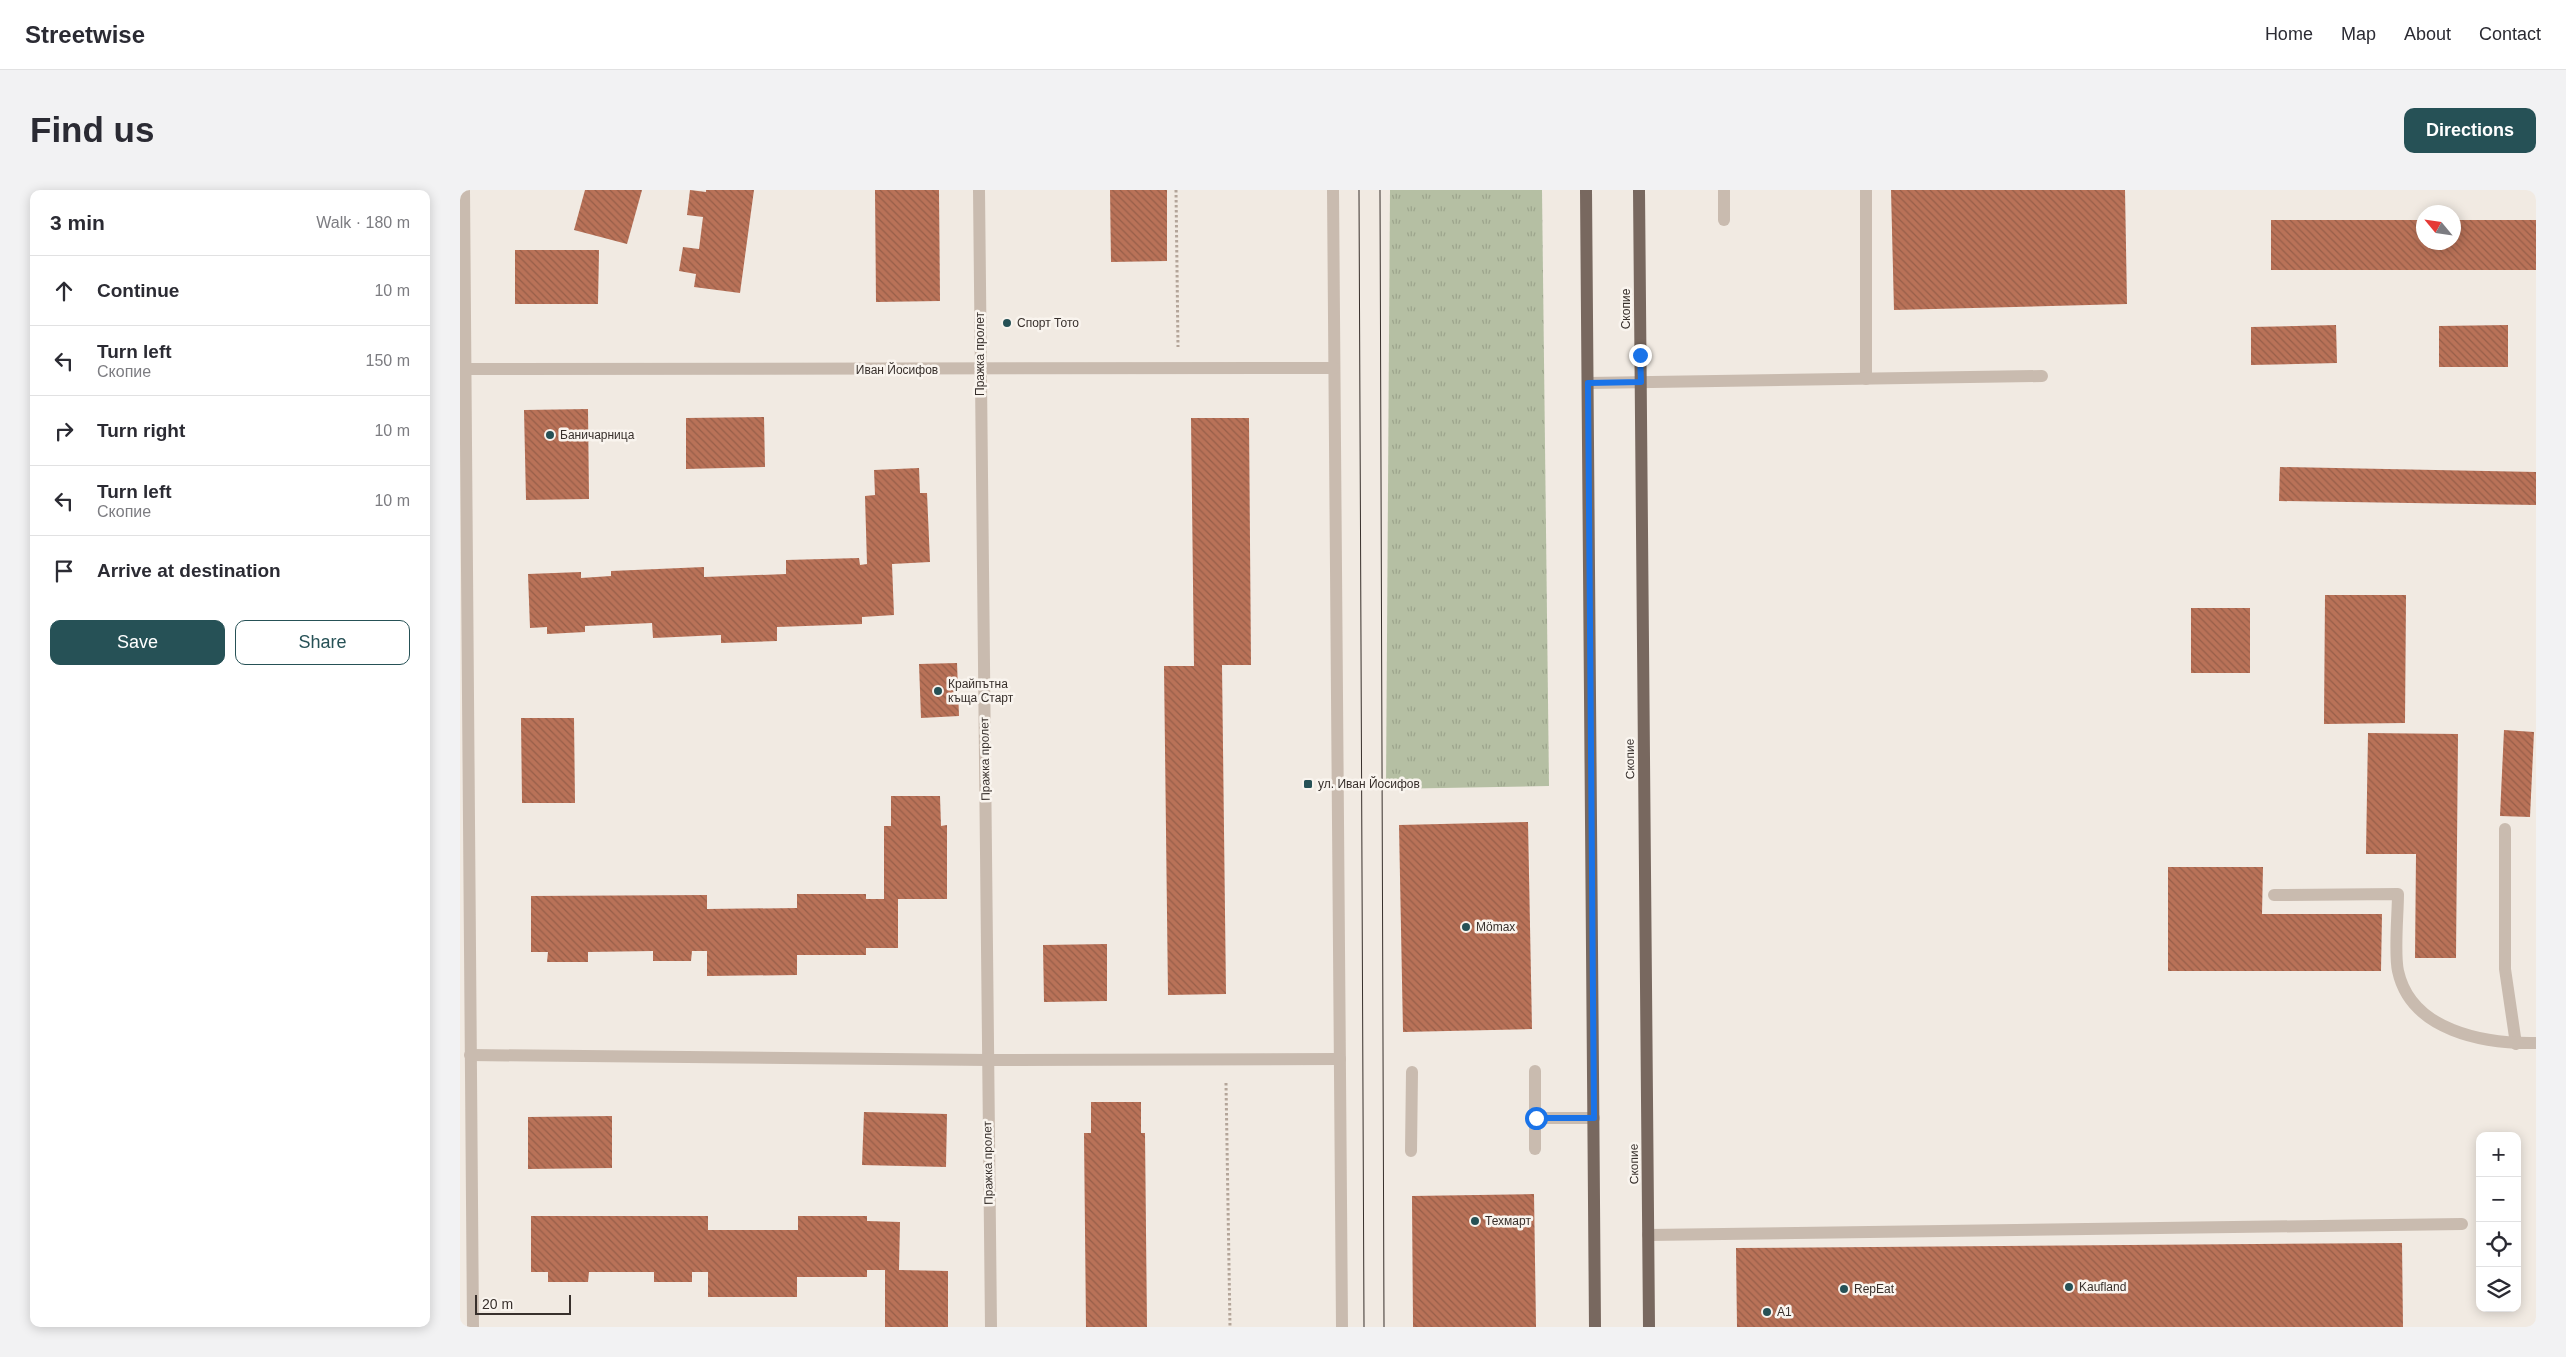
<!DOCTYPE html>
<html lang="en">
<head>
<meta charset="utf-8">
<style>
  :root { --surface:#fff; --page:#f2f2f3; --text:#2b2b33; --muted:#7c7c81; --line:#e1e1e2; --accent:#265156 }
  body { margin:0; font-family:Helvetica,sans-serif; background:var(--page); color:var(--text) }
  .controls { position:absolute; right:15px; bottom:15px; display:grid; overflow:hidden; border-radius:10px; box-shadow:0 2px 12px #0003 }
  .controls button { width:45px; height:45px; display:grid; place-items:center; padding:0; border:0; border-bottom:1px solid var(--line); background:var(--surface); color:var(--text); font:25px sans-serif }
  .compass { position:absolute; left:1956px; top:15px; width:45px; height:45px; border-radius:50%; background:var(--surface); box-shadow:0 2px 12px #0003; rotate:299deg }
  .scale { position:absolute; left:15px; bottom:12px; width:96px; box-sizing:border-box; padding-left:5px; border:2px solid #38302c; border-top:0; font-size:14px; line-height:18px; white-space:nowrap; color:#38302c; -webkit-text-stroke:4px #f9f4ee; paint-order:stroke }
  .stop { position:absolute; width:15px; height:15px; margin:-11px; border:4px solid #1a73e8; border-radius:50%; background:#fff }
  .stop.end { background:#1a73e8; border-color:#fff; box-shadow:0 1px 5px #0008 }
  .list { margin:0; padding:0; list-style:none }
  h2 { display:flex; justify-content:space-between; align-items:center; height:65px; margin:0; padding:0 20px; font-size:21px }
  h2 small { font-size:16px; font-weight:400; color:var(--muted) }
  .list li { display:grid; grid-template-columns:32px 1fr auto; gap:15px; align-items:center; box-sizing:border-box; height:70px; padding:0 20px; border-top:1px solid var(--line) }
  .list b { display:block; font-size:19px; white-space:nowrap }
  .list p { margin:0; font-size:16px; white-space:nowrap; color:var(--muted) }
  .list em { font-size:16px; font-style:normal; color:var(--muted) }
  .actions { display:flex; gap:10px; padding:15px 20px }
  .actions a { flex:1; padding:11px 0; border:1px solid var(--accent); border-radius:10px; text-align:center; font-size:18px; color:var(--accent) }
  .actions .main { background:var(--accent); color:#fff }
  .icon { flex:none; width:28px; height:28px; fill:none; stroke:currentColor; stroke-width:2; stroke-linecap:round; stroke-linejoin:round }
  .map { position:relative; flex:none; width:2076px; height:1137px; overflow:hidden; border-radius:10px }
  header { display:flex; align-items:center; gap:30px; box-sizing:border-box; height:70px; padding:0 25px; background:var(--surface); border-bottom:1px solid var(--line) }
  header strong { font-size:24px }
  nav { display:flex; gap:28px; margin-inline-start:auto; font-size:18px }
  .intro { display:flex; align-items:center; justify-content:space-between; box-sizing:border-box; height:120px; padding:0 30px }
  h1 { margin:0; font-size:35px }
  .button { padding:12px 22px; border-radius:10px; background:var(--accent); color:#fff; font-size:18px; font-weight:700 }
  main { display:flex; gap:30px; padding:0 30px }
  aside { flex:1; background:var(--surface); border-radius:10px; box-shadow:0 2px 12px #0003 }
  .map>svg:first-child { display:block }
  .grass { fill:url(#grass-tufts) }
  .building { fill:url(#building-back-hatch) }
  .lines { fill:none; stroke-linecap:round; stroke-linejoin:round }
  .path { stroke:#b4a599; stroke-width:3; stroke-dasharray:2.5 2.5; stroke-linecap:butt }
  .service { stroke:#c9bbaf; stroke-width:12 }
  .minor { stroke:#c9bbaf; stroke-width:12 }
  .primary { stroke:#78685f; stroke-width:12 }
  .tram { stroke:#38302c; stroke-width:1 }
  .route { stroke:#1a73e8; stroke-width:6 }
  .poi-dot { fill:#265156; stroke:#f9f4ee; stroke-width:2 }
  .labels { text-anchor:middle; stroke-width:5; stroke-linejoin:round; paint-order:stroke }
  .street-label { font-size:12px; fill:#38302c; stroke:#f9f4ee }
  .poi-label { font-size:12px; fill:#38302c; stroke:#f9f4ee; text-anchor:start }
</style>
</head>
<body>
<header>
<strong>Streetwise</strong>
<nav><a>Home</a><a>Map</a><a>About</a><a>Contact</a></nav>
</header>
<div class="intro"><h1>Find us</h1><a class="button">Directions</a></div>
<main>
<aside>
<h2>3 min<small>Walk · 180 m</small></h2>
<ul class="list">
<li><svg class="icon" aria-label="ahead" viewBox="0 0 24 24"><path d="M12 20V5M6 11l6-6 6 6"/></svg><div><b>Continue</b></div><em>10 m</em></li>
<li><svg class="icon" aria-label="left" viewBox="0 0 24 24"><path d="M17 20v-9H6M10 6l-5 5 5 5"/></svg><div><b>Turn left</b><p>Скопие</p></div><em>150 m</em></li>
<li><svg class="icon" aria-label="right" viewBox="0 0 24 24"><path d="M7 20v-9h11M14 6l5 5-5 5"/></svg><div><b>Turn right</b></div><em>10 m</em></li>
<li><svg class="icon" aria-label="left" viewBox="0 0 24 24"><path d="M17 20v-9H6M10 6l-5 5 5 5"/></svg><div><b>Turn left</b><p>Скопие</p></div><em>10 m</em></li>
<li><svg class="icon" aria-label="arrive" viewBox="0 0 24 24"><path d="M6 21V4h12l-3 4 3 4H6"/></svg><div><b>Arrive at destination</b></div></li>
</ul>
<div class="actions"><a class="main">Save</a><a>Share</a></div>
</aside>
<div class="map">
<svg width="2076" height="1137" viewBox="0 0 2076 1137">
  <defs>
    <pattern id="grass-tufts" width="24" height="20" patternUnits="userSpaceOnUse" patternTransform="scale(1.25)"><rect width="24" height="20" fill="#b5bfa3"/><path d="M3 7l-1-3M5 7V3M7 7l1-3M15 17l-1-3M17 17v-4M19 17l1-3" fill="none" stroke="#9ca48c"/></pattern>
    <pattern id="building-back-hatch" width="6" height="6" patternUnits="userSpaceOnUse" patternTransform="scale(1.25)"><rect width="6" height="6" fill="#b97258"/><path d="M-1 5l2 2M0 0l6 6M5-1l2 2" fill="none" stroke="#975e49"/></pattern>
  </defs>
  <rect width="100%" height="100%" fill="#f1eae2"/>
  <!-- grass -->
  <path class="grass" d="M930 0H1082L1089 596 926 599Z"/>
  <!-- building -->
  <g class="building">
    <path d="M125 0H182L167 54 114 40Z"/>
    <path d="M230 0 246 2V0H294L280 103 234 97 236 84 219 81 223 57 239 59 243 27 227 25Z"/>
    <path d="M415 0H479L480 111 416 112Z"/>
    <path d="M650 0H707V71L651 72Z"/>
    <path d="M1431 0H1665L1667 114 1434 120Z"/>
    <path d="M1811 30H1964V52H1994V30H2076V80H1811Z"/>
    <path d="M55 60H139L138 114H55Z"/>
    <path d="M1876 135 1877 173 1791 175V137Z"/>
    <path d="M2048 135V177H1979V136Z"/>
    <path d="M128 219 129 309 66 310 64 220Z"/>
    <path d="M304 227 305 277 226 279V228Z"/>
    <path d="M731 228H789L791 475H762L766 804 708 805 704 476H734Z"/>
    <path d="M1820 277 2076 282V315L1819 311Z"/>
    <path d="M459 278 460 303H467L470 372 432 374 434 425 402 427V434L317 437V451L261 453V445L193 448 192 433 125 436V442L87 444V437L70 438 68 384 121 382V388L151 386V381L244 377V387L326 384V370L399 368 400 375 407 374 405 306 415 305 414 280Z"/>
    <path d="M1865 405H1946L1945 533 1864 534Z"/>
    <rect x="1731" y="418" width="59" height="65"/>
    <path d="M497 473 499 526 461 528 459 474Z"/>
    <path d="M61 528H114L115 613H62Z"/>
    <path d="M2044 540 2074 542 2070 627 2040 626Z"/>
    <path d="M1908 543 1998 544 1996 768H1955L1956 664H1906Z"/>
    <path d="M431 606H480L481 636 487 635V709H438V758H406V765H337V785L247 786V761H232L231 771H193V761L128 762V772H87L88 762H71V706L247 705V719L337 718V704H406V709H424V636H431Z"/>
    <path d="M1068 632 1072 839 943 842 939 635Z"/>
    <path d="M1708 677H1803L1802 724H1922L1921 781H1708Z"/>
    <path d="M647 754V811L584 812 583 755Z"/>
    <path d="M631 912H681V943H685L687 1137H626L624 943H631Z"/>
    <path d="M404 922 487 924 486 977 402 975Z"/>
    <path d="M152 926V978L68 979V927Z"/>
    <path d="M1074 1004 1076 1137H953L952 1006Z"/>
    <path d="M71 1026H248V1040H338V1026H407V1031L440 1032 439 1080 488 1081V1137H425V1080H407V1087H337V1107H248V1082H232V1092H194V1082H129L128 1092H88V1082H71Z"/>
    <path d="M1942 1053 1943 1137H1277L1276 1058Z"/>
  </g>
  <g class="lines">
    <!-- path -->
    <g class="path">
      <path d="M716 0 718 157"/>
      <path d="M766 893 770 1137"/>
    </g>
    <!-- service -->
    <g class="service">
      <path d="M1264 0V30"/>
      <path d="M1406 0V189"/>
      <path d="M1128 193 1582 186"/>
      <path d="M2045 639V779L2056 854"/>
      <path d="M1814 705 1938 704C1938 723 1934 763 1938 781 1951 841 2024 854 2076 853"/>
      <path d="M1075 881V959"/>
      <path d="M1076 928H1134"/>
      <path d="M951 961 952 882"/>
      <path d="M1188 1045 2002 1034"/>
    </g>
    <!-- minor -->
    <g class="minor">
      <path d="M4 0 13 1137"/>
      <path d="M519 0 531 1137"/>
      <path d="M873 0 882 1137"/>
      <path d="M0 179 874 178"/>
      <path d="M10 865 528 870 880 869"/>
    </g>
    <!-- primary -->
    <g class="primary">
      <path d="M1126 0 1135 1137"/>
      <path d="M1179 0 1189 1137"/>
    </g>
    <!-- tram -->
    <g class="tram">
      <path d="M899 0 904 1137"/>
      <path d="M920 0 924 1137"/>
    </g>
  </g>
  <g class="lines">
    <!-- route -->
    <path class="route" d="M1076 928H1134L1128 193 1181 192 1180 165"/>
  </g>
  <!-- markers -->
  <g class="poi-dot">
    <circle cx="547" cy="133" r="5"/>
    <circle cx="90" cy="245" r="5"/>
    <circle cx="478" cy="501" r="5"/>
    <rect x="843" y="589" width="10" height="10" rx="2.5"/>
    <circle cx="1006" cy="737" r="5"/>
    <circle cx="1015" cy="1031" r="5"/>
    <circle cx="1609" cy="1097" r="5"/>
    <circle cx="1384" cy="1099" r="5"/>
    <circle cx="1307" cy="1122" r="5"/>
  </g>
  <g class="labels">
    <!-- street labels -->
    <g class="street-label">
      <text transform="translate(1166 119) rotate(-90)" y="4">Скопие</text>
      <text transform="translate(520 164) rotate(-90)" y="4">Пражка пролет</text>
      <text x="437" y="184">Иван Йосифов</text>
      <text transform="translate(525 569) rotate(-91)" y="4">Пражка пролет</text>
      <text transform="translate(1170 569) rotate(-91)" y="4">Скопие</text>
      <text transform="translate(528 973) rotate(-91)" y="4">Пражка пролет</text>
      <text transform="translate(1174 974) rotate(-91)" y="4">Скопие</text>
    </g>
    <!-- poi labels -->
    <g class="poi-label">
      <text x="557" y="137">Спорт Тото</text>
      <text x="100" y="249">Баничарница</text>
      <text x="488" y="498">Крайпътна<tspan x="488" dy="14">къща Старт</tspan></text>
      <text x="858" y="598">ул. Иван Йосифов</text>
      <text x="1016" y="741">Mömax</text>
      <text x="1025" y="1035">Техмарт</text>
      <text x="1619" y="1101">Kaufland</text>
      <text x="1394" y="1103">RepEat</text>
      <text x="1317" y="1126">A1</text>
    </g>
  </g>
</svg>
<div class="controls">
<button>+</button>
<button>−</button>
<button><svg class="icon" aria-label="locate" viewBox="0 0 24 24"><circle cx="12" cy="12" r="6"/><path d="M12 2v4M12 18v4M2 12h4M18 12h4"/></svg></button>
<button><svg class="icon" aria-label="layers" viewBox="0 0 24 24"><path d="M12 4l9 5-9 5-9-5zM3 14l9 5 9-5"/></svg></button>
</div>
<svg class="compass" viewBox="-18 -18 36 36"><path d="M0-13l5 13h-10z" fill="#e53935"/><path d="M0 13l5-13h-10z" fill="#7c7c81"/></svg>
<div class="scale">20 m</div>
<div class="stop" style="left:1076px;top:928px"></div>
<div class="stop end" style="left:1180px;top:165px"></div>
</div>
</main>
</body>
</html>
